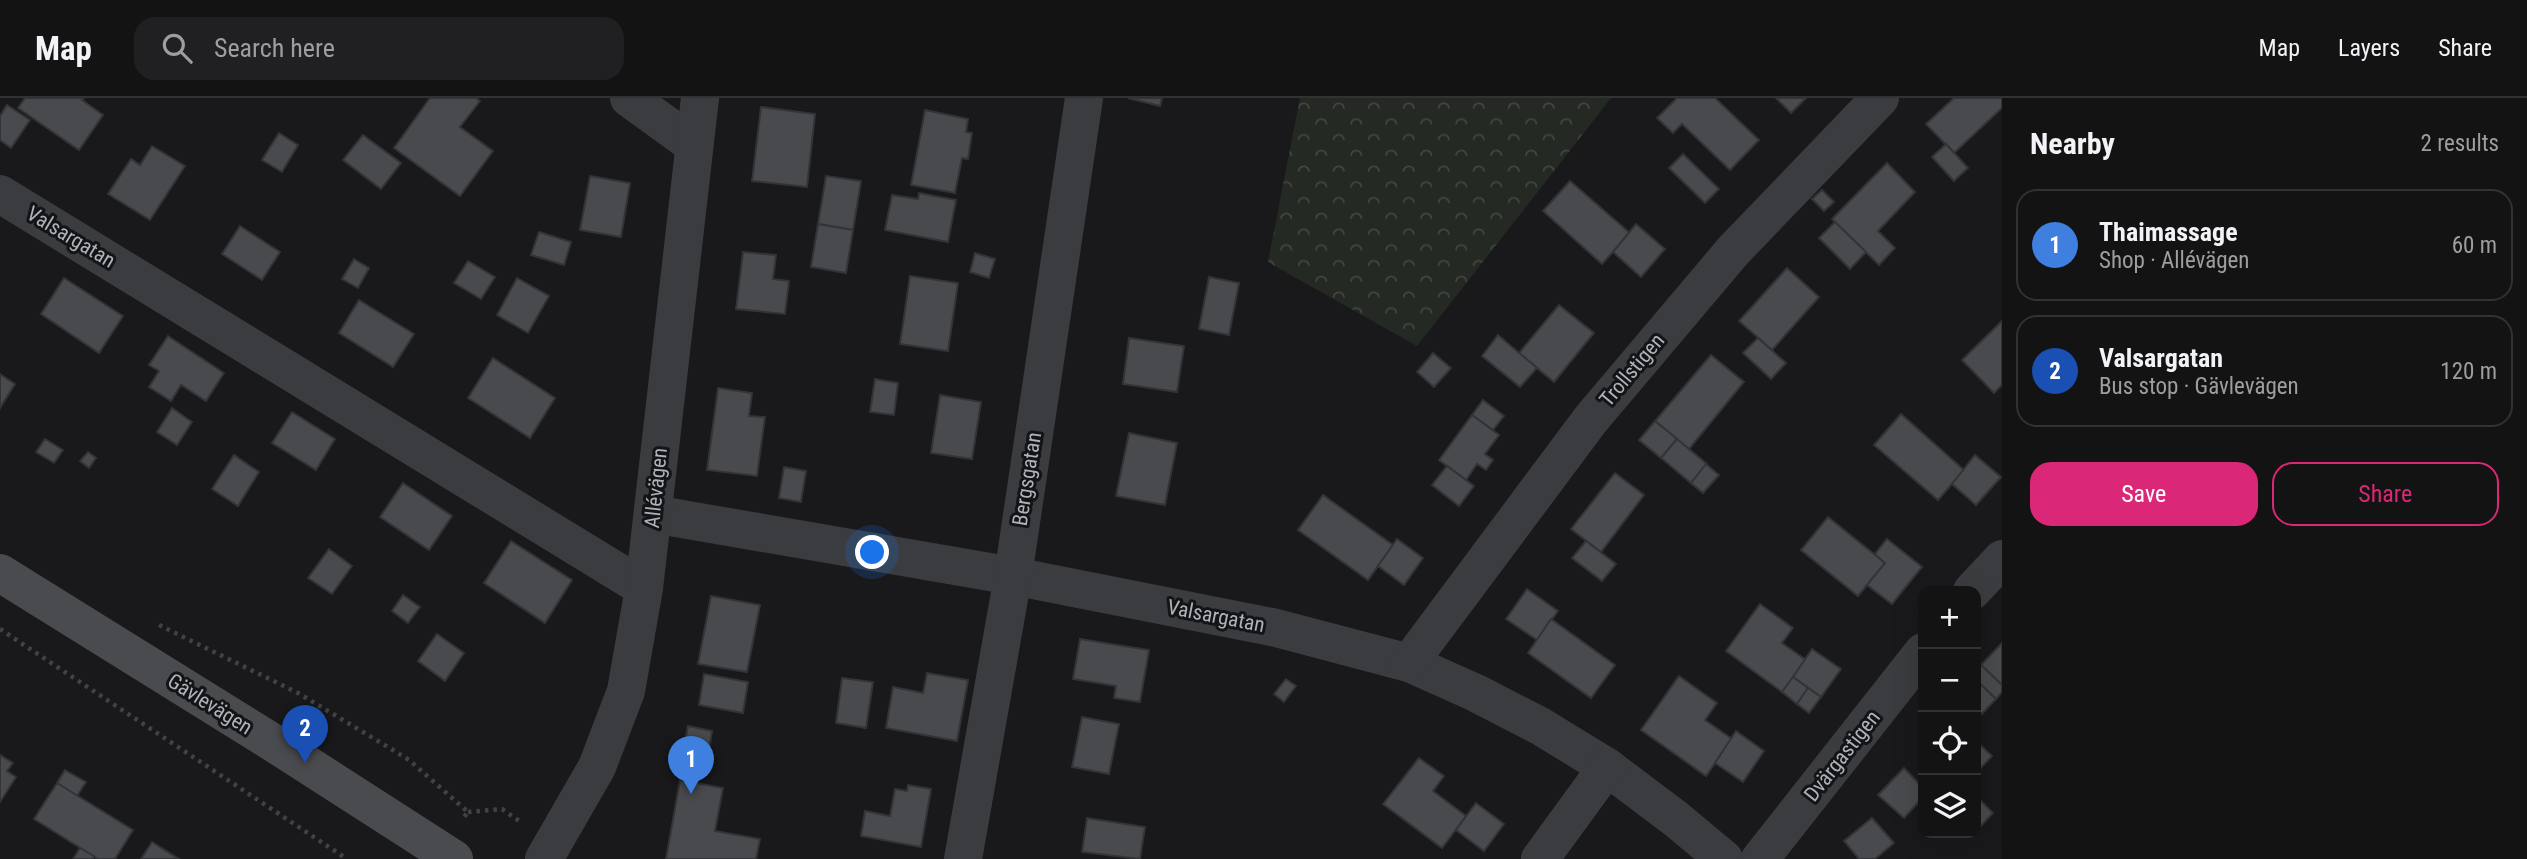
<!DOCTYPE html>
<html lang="en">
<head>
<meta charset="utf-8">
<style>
  :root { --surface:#131314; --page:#202022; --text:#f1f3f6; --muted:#9d9ea0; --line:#323234; --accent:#db2777 }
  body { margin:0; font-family:"Roboto Condensed",sans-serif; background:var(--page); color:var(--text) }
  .controls { position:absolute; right:21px; bottom:21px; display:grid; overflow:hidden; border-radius:14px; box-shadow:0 7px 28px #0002 }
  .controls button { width:63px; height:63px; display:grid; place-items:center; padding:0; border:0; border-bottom:2px solid var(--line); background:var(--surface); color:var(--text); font:35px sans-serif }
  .you { position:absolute; left:873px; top:455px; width:24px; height:24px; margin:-18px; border:5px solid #fff; border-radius:50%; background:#1a73e8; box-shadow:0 0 0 10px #1a73e833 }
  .badge { display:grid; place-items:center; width:46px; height:46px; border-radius:50%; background:var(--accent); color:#fff; font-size:23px; font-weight:700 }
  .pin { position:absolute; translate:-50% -58px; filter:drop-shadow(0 2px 4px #0008) }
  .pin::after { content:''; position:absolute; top:37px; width:24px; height:21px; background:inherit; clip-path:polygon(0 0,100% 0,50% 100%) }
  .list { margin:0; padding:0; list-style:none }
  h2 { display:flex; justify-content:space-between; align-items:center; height:91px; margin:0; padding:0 28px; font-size:30px }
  h2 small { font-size:23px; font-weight:400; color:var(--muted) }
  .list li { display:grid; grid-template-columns:46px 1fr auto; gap:21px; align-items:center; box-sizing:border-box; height:112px; margin:0 14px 14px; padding:0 14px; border:2px solid var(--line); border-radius:21px }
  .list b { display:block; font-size:26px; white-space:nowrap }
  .list p { margin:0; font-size:23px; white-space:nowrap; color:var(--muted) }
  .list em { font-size:23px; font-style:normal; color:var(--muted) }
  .actions { display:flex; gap:14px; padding:21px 28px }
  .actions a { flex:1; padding:16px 0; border:2px solid var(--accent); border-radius:21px; text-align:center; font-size:24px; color:var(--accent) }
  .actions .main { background:var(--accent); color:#fff }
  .icon { flex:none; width:38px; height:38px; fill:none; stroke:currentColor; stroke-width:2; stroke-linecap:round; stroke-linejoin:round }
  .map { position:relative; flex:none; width:2002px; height:761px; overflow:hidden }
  header { display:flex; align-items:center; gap:42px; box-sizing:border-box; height:98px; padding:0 35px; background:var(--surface); border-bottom:2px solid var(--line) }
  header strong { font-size:33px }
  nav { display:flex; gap:38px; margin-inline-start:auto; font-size:24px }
  .search { width:490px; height:63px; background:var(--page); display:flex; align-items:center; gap:18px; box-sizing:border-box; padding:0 24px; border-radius:21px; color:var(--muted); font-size:26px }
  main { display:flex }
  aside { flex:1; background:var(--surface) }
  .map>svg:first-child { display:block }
  .forest { fill:url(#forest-crowns) }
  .building { fill:#484a4d; stroke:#333437; stroke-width:2 }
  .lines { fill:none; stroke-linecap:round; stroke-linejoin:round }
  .path { stroke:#404346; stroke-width:4.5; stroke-dasharray:3.5 5; stroke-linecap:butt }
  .minor { stroke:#3a3c3f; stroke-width:38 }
  .secondary { stroke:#494b4f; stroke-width:38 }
  .labels { text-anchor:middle; stroke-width:6; stroke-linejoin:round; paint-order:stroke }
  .street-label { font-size:21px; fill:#adb3b9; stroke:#141416 }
</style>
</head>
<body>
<header>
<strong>Map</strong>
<div class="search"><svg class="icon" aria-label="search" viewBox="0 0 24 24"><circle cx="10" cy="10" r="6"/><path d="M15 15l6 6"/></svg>Search here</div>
<nav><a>Map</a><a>Layers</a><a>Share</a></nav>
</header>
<main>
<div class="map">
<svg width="2002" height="761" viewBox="0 0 2002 761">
  <defs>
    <pattern id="forest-crowns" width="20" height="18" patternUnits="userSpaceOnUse" patternTransform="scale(1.75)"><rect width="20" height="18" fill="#242a23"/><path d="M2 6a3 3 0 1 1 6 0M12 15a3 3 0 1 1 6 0" fill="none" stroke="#414641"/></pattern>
  </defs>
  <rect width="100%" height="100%" fill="#19191b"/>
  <!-- forest -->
  <path class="forest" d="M1300 0H1611L1417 248 1268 164Z"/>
  <!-- building -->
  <g class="building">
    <path d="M25 0H84L82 2 103 17 79 52 18 10Z"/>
    <path d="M430 0H476L480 3 460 29 493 53 460 98 394 50Z"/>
    <path d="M1128 0H1162L1160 8Z"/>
    <path d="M1677 0H1715L1759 42 1730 72 1682 26 1673 35 1657 20Z"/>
    <path d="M1776 0H1806L1791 15Z"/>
    <path d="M1954 0H2002V10L1954 55 1926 26Z"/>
    <path d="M7 7 30 22 11 50 0 42V18Z"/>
    <path d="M761 9 815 16 807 89 752 83Z"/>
    <path d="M925 12 968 21 966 34 972 35 968 61 962 60 955 95 911 87Z"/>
    <path d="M279 35 298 47 282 74 262 62Z"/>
    <path d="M363 37 401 65 381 91 343 62Z"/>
    <path d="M1946 46 1968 70 1954 83 1932 59Z"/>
    <path d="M152 48 185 68 150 122 108 96 131 61 140 67Z"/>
    <path d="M1683 56 1719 91 1705 105 1669 70Z"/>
    <path d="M1887 65 1915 94 1878 133 1895 150 1879 167 1832 121Z"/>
    <path d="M590 78 630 85 621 139 580 132Z"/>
    <path d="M826 78 861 83 853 132 818 126Z"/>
    <path d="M1570 83 1630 135 1602 166 1543 113Z"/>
    <path d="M1822 92 1834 104 1824 113 1812 101Z"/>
    <path d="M919 95 956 102 948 144 885 132 892 97 918 101Z"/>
    <path d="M1835 124 1866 154 1850 171 1819 140Z"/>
    <path d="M818 126 853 132 846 175 811 169Z"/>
    <path d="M1636 126 1665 151 1641 179 1613 154Z"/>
    <path d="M240 128 280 154 262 182 222 156Z"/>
    <path d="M539 134 571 144 564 167 531 157Z"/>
    <path d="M743 154 776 157 773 181 789 183 785 216 736 211Z"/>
    <path d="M975 155 995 161 989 180 970 174Z"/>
    <path d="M354 161 369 170 358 190 342 181Z"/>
    <path d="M468 163 495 179 481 201 454 185Z"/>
    <path d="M1787 170 1819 199 1772 252 1739 223Z"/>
    <path d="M910 178 958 185 948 253 900 246Z"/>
    <path d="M1209 179 1239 185 1229 237 1199 231Z"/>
    <path d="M64 180 123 218 99 255 41 216Z"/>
    <path d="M517 180 549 198 528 235 497 217Z"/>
    <path d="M359 202 414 236 393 269 339 235Z"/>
    <path d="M1559 207 1594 235 1554 284 1519 255Z"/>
    <path d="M2002 223V287L1994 295 1962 262Z"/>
    <path d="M1498 237 1537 270 1520 289 1482 258Z"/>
    <path d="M168 238 224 275 206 303 181 287 171 303 149 289 159 273 149 267Z"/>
    <path d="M1129 240 1184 248 1177 294 1123 286Z"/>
    <path d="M1758 240 1786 265 1771 281 1743 255Z"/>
    <path d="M1433 255 1451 270 1434 289 1417 274Z"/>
    <path d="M1711 257 1744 284 1689 351 1655 323Z"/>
    <path d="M493 260 555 300 530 340 468 300Z"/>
    <path d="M0 276 15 286 0 310Z"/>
    <path d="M875 281 898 285 894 317 870 314Z"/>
    <path d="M718 290 752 295 749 318 765 319 757 378 707 372Z"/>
    <path d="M940 297 981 304 972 361 931 355Z"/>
    <path d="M1483 302 1504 318 1493 332 1472 317Z"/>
    <path d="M172 310 192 324 177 347 157 334Z"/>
    <path d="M292 314 335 341 316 372 272 345Z"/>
    <path d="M1901 316 1964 372 1938 402 1874 347Z"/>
    <path d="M1472 317 1499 337 1485 356 1493 362 1486 372 1477 366 1466 382 1439 362Z"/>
    <path d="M1655 323 1677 341 1661 360 1639 342Z"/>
    <path d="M1129 335 1177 345 1165 407 1116 398Z"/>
    <path d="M45 341 63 352 54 365 36 354Z"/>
    <path d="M1677 341 1707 366 1691 385 1661 360Z"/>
    <path d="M88 354 96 360 89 370 80 363Z"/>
    <path d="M234 357 259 374 238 408 212 391Z"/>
    <path d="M1975 357 2001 379 1976 407 1952 386Z"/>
    <path d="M1706 366 1719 377 1703 395 1691 385Z"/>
    <path d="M1447 368 1474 388 1459 408 1432 387Z"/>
    <path d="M784 369 806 373 801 404 779 400Z"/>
    <path d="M1615 375 1644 397 1601 454 1571 431Z"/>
    <path d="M403 385 452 418 429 452 380 419Z"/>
    <path d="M1323 397 1393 447 1368 482 1298 432Z"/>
    <path d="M1828 419 1885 465 1858 498 1801 452Z"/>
    <path d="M1397 441 1423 460 1404 487 1378 468Z"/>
    <path d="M1887 441 1922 469 1892 506 1867 487 1885 465 1875 456Z"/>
    <path d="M511 443 572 482 545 525 484 485Z"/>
    <path d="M1586 443 1616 466 1602 483 1572 460Z"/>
    <path d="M329 451 352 468 332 496 308 480Z"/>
    <path d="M1527 491 1558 513 1537 542 1506 521Z"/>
    <path d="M403 497 420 509 408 525 392 513Z"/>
    <path d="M711 498 760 507 747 574 698 566Z"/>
    <path d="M1760 506 1793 530 1782 545 1806 562 1782 594 1726 553Z"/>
    <path d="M1551 521 1615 567 1591 600 1528 555Z"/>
    <path d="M437 536 464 555 445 583 418 563Z"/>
    <path d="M1080 541 1149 552 1140 604 1114 600 1116 588 1073 581Z"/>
    <path d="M2002 545V587L1981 567Z"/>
    <path d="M1812 551 1841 571 1821 599 1793 579Z"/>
    <path d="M1981 567 2002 587V594L1996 601 1976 582V573Z"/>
    <path d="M927 575 968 582 957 643 886 630 893 589 923 595Z"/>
    <path d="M704 576 748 584 743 615 699 607Z"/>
    <path d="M1679 578 1717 605 1705 622 1732 641 1706 678 1641 632Z"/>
    <path d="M1793 579 1808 590 1797 606 1782 594Z"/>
    <path d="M842 580 873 584 866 630 836 625Z"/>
    <path d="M1286 581 1296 588 1284 604 1274 596Z"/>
    <path d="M1976 582 1996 601 1982 616 1976 611Z"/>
    <path d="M1808 590 1821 599 1809 615 1797 606Z"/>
    <path d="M1082 619 1119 626 1109 676 1072 669Z"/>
    <path d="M688 628 712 633 707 663 682 659Z"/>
    <path d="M1736 633 1764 653 1743 684 1715 665Z"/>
    <path d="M1976 643 1992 658 1976 675Z"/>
    <path d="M0 657 13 665 7 673 16 679 0 704Z"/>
    <path d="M1419 660 1444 678 1433 693 1466 718 1442 750 1383 706Z"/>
    <path d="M1904 670 1923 690V699L1904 720 1878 697Z"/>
    <path d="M65 672 86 684 77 698 57 685Z"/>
    <path d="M680 682 723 690 715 733 760 741 756 761H666Z"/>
    <path d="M57 685 133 732 115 761H98L34 721Z"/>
    <path d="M908 687 931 691 921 749 861 738 865 713 890 718 895 691 907 693Z"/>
    <path d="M1976 698 1993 715 1976 733Z"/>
    <path d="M1476 705 1504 726 1484 753 1456 732Z"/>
    <path d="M1087 720 1145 729 1140 761 1082 754Z"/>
    <path d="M1872 720 1894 745 1875 761H1859L1844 743Z"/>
    <path d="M152 744 179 761H141Z"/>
    <path d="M80 750 94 758 93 761H73Z"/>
  </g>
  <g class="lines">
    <!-- path -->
    <g class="path">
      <path d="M159 527 298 595 393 652 409 662 468 714 462 722"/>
      <path d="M0 531 347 761"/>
      <path d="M468 714 502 711 522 725"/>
    </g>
    <!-- minor -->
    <g class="minor">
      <path d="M629 0 694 47"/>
      <path d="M0 96 644 490"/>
      <path d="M653 416 1013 478 1272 529 1409 565 1476 595 1540 628 1607 669 1676 721 1724 761"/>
      <path d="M1972 493 2002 461"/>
      <path d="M1409 565 1591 321 1733 153 1880 0"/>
      <path d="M544 761 597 669 626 593 644 490 700 0"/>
      <path d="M963 761 1013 478 1084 0"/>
      <path d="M1540 761 1607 669"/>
      <path d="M1760 761 1923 554"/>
    </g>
    <!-- secondary -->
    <path class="secondary" d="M0 475 283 651 454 761"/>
  </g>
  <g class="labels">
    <!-- street labels -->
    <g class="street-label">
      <text transform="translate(71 139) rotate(31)" y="7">Valsargatan</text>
      <text transform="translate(1632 272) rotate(-50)" y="7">Trollstigen</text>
      <text transform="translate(1027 381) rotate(-81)" y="7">Bergsgatan</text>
      <text transform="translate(656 390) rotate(-84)" y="7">Allévägen</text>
      <text transform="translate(1216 518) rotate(11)" y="7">Valsargatan</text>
      <text transform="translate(210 606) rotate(32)" y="7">Gävlevägen</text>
      <text transform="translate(1842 658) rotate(-52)" y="7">Dvärgastigen</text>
    </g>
  </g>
</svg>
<div class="controls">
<button>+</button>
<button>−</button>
<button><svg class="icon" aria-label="locate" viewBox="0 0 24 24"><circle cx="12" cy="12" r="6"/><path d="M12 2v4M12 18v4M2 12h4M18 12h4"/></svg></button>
<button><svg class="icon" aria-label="layers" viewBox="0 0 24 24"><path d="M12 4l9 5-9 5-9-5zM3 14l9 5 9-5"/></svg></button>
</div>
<div class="you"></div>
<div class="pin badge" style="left:691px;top:696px;background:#3f7fe0">1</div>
<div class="pin badge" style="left:305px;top:665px;background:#1a4fb4">2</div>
</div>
<aside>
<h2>Nearby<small>2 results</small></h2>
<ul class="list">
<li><span class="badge" style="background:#3f7fe0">1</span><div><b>Thaimassage</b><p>Shop · Allévägen</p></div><em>60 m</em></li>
<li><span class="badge" style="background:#1a4fb4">2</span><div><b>Valsargatan</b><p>Bus stop · Gävlevägen</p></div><em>120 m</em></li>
</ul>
<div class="actions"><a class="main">Save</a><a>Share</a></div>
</aside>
</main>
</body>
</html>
